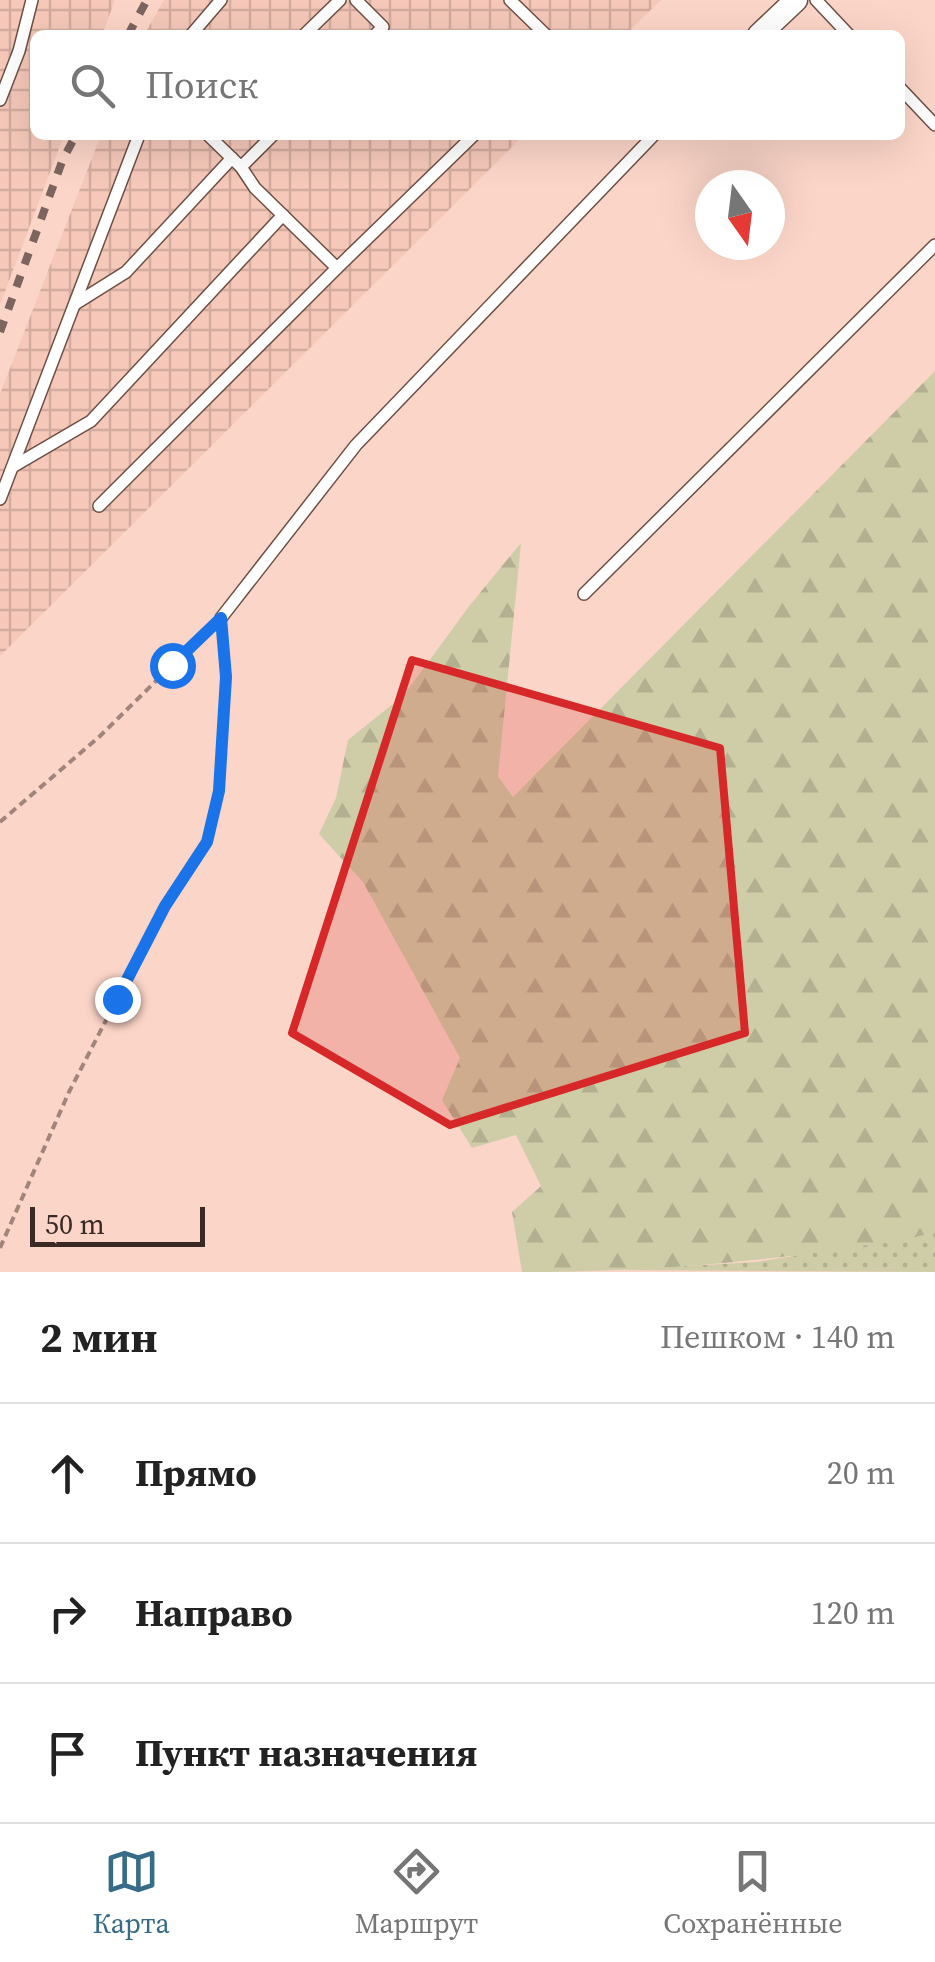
<!DOCTYPE html>
<html lang="ru">
<head>
<meta charset="utf-8">
<style>
  :root { --surface:#fff; --page:#f6f6f6; --text:#222; --muted:#767676; --line:#e0e0e0; --accent:#376c88 }
  body { margin:0; font-family:"Source Serif 4",serif; background:var(--page); color:var(--text) }
  .compass { position:absolute; left:695px; top:170px; width:90px; height:90px; border-radius:50%; background:var(--surface); box-shadow:0 10px 40px #0002; rotate:166deg }
  .scale { position:absolute; left:30px; bottom:25px; width:175px; box-sizing:border-box; padding-left:10px; border:5px solid #392a25; border-top:0; font-size:28px; line-height:35px; white-space:nowrap; color:#392a25; -webkit-text-stroke:8px #fbd5c8; paint-order:stroke }
  .stop { position:absolute; width:30px; height:30px; margin:-22px; border:8px solid #1a73e8; border-radius:50%; background:#fff }
  .stop.end { background:#1a73e8; border-color:#fff; box-shadow:0 2px 10px #0008 }
  .list { margin:0; padding:0; list-style:none }
  h2 { display:flex; justify-content:space-between; align-items:center; height:130px; margin:0; padding:0 40px; font-size:42px }
  h2 small { font-size:32px; font-weight:400; color:var(--muted) }
  .list li { display:grid; grid-template-columns:65px 1fr auto; gap:30px; align-items:center; box-sizing:border-box; height:140px; padding:0 40px; border-top:2px solid var(--line) }
  .list b { display:block; font-size:38px; white-space:nowrap }
  .list em { font-size:32px; font-style:normal; color:var(--muted) }
  .icon { flex:none; width:55px; height:55px; fill:none; stroke:currentColor; stroke-width:2; stroke-linecap:round; stroke-linejoin:round }
  .map { position:relative; flex:none; width:935px; height:1272px; overflow:hidden }
  .search { position:absolute; background:var(--surface); box-shadow:0 10px 40px #0002; left:30px; right:30px; top:30px; height:110px; display:flex; align-items:center; gap:25px; box-sizing:border-box; padding:0 35px; border-radius:15px; color:var(--muted); font-size:38px }
  .sheet { height:550px; background:var(--surface) }
  nav { display:flex; justify-content:space-around; align-items:center; box-sizing:border-box; height:140px; border-top:2px solid var(--line); background:var(--surface); font-size:28px; color:var(--muted) }
  nav a { display:grid; justify-items:center; gap:5px }
  nav .on { color:var(--accent) }
  .map>svg:first-child { display:block }
  .industrial { fill:url(#industrial-grid) }
  .grass { fill:url(#grass-dots) }
  .forest { fill:url(#forest-firs) }
  .lines { fill:none; stroke-linecap:round; stroke-linejoin:round }
  .lane-casing { stroke:#6f4f45; stroke-width:14 }
  .street-casing { stroke:#6f4f45; stroke-width:25 }
  .path { stroke:#a1857c; stroke-width:4; stroke-dasharray:8 5; stroke-linecap:butt }
  .lane { stroke:#fff; stroke-width:11 }
  .street { stroke:#fff; stroke-width:22 }
  .rail { stroke:#7c655e; stroke-width:8; stroke-dasharray:12 12; stroke-linecap:butt }
  .route { stroke:#1a73e8; stroke-width:12 }
  .marked { fill:#d62828; fill-opacity:0.2; stroke:#d62828; stroke-width:8; stroke-linejoin:round }
</style>
</head>
<body>
<div class="map">
<svg width="935" height="1272" viewBox="0 0 935 1272">
  <defs>
    <pattern id="industrial-grid" width="8" height="8" patternUnits="userSpaceOnUse" patternTransform="scale(2.5)"><rect width="8" height="8" fill="#f5c8b9"/><path d="M0 4h8M4 0v8" fill="none" stroke="#d3ac9f"/></pattern>
    <pattern id="grass-dots" width="8" height="8" patternUnits="userSpaceOnUse" patternTransform="scale(2.5)"><rect width="8" height="8" fill="#cfcda8"/><path d="M2 2h.1M6 6h.1" fill="none" stroke="#b2b090" stroke-width="1.8" stroke-linecap="round"/></pattern>
    <pattern id="forest-firs" width="22" height="20" patternUnits="userSpaceOnUse" patternTransform="scale(2.5)"><rect width="22" height="20" fill="#cfcda8"/><path d="M5 1l3.5 6h-7zM16 11l3.5 6h-7z" fill="#b2b090"/></pattern>
  </defs>
  <rect width="100%" height="100%" fill="#fbd5c8"/>
  <!-- industrial -->
  <g class="industrial">
    <path d="M0 0H115L102 35H35V135H64L0 305Z"/>
    <path d="M164 0H661L625 35H144Z"/>
    <path d="M101 135H524L0 656V394Z"/>
  </g>
  <!-- grass -->
  <path class="grass" d="M935 1233V1272L619 1270 756 1262Z"/>
  <!-- forest -->
  <path class="forest" d="M935 371V1233C798 1260 661 1272 522 1272L512 1212 541 1186 516 1135 472 1148 442 1100 460 1058 363 882 319 834 336 798 348 740 404 695 470 605 521 543 498 776 513 797Z"/>
  <g class="lines">
    <!-- lane casing -->
    <g class="lane-casing">
      <g id="lane">
        <path d="M356 0 383 27 375 35"/>
        <path d="M510 0 546 35"/>
        <path d="M816 0 849 35"/>
        <path d="M191 35 221 0"/>
        <path d="M304 35 340 0"/>
        <path d="M900 88 935 125"/>
        <path d="M0 100 19 51 32 0"/>
        <path d="M241 167 273 135"/>
        <path d="M337 268 474 135"/>
        <path d="M75 304 126 272 232 158"/>
        <path d="M14 466 91 421 283 215"/>
        <path d="M0 499 139 135"/>
        <path d="M99 506 337 268 255 188 241 167 208 135"/>
        <path d="M584 594 935 245"/>
        <path d="M221 618 356 445 654 135"/>
      </g>
    </g>
    <!-- street casing -->
    <g class="street-casing">
      <path id="street" d="M759 35 796 0"/>
    </g>
    <!-- path -->
    <g class="path">
      <path d="M0 822 99 737 210 628"/>
      <path d="M0 1248 69 1092 165 906 207 842 219 791 226 677 222 632"/>
    </g>
    <!-- lane -->
    <use href="#lane" class="lane"/>
    <!-- street -->
    <use href="#street" class="street"/>
    <!-- rail -->
    <g class="rail">
      <path d="M128 35 147 0"/>
      <path d="M0 332 63 159 76 135"/>
    </g>
  </g>
  <g class="lines">
    <!-- route -->
    <path class="route" d="M117 999 165 906 207 842 219 791 226 677 221 618 172 665"/>
  </g>
  <!-- marked area -->
  <path class="marked" d="M412 660 720 748 745 1033 450 1125 292 1033Z"/>
</svg>
<svg class="compass" viewBox="-18 -18 36 36"><path d="M0-13l5 13h-10z" fill="#e53935"/><path d="M0 13l5-13h-10z" fill="#767676"/></svg>
<div class="scale">50 m</div>
<div class="stop" style="left:172px;top:665px"></div>
<div class="stop end" style="left:117px;top:999px"></div>
<div class="search"><svg class="icon" aria-label="search" viewBox="0 0 24 24"><circle cx="10" cy="10" r="6"/><path d="M15 15l6 6"/></svg>Поиск</div>
</div>
<section class="sheet">
<h2>2 мин<small>Пешком · 140 m</small></h2>
<ul class="list">
<li><svg class="icon" aria-label="ahead" viewBox="0 0 24 24"><path d="M12 20V5M6 11l6-6 6 6"/></svg><div><b>Прямо</b></div><em>20 m</em></li>
<li><svg class="icon" aria-label="right" viewBox="0 0 24 24"><path d="M7 20v-9h11M14 6l5 5-5 5"/></svg><div><b>Направо</b></div><em>120 m</em></li>
<li><svg class="icon" aria-label="arrive" viewBox="0 0 24 24"><path d="M6 21V4h12l-3 4 3 4H6"/></svg><div><b>Пункт назначения</b></div></li>
</ul>
</section>
<nav>
<a class="on"><svg class="icon" aria-label="map" viewBox="0 0 24 24"><path d="M3 6l6-2 6 2 6-2v14l-6 2-6-2-6 2zM9 4v14M15 6v14"/></svg>Карта</a>
<a><svg class="icon" aria-label="directions" viewBox="0 0 24 24"><path d="M12 3l9 9-9 9-9-9zM9 14v-3h6M13 9l2 2-2 2"/></svg>Маршрут</a>
<a><svg class="icon" aria-label="saved" viewBox="0 0 24 24"><path d="M7 4h10v16l-5-4-5 4z"/></svg>Сохранённые</a>
</nav>
</body>
</html>
